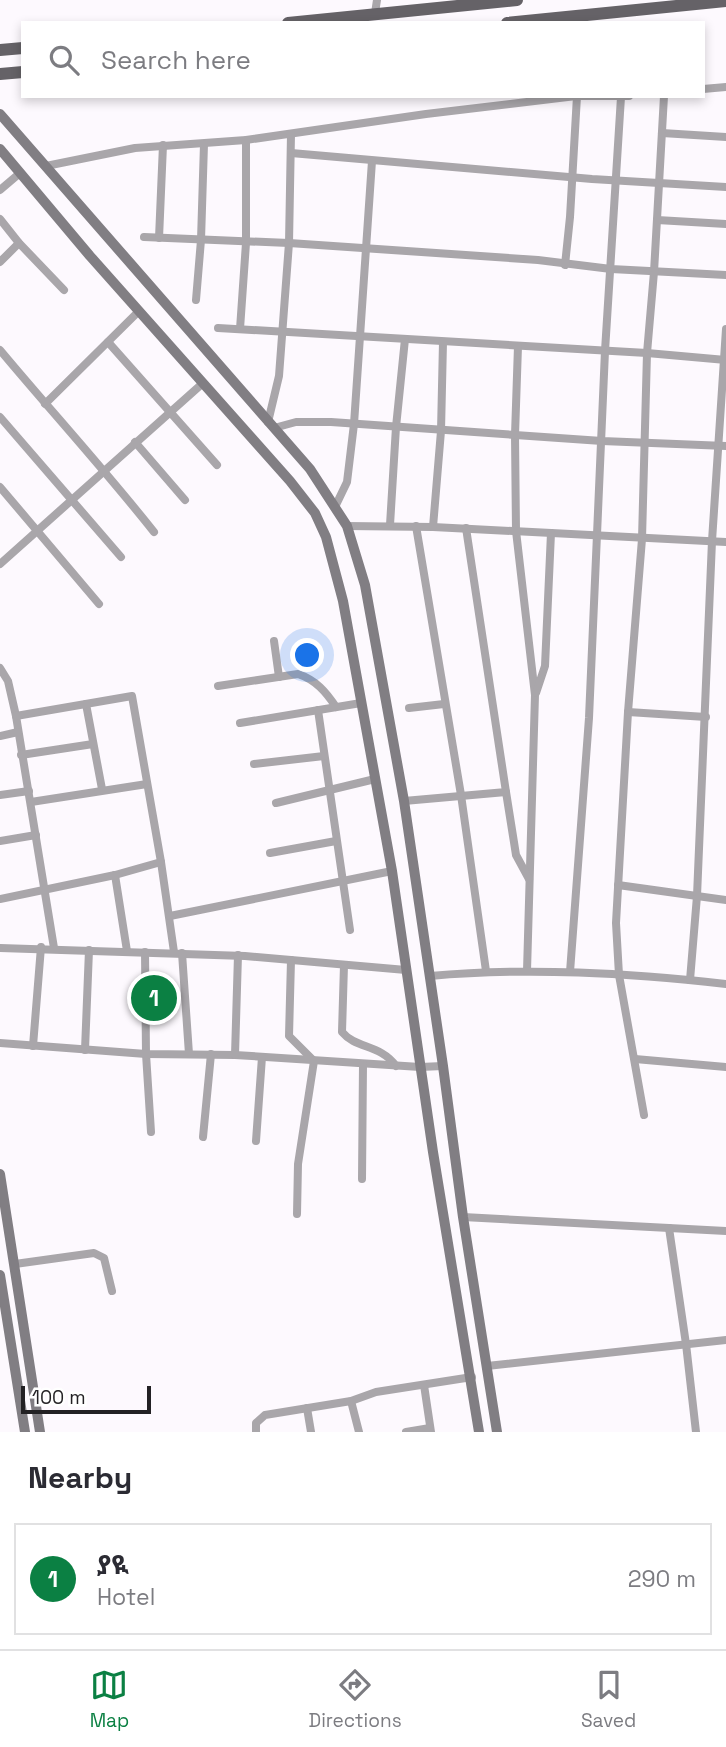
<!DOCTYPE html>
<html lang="en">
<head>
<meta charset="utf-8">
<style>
  :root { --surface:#fff; --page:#f2f2f3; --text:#2b2b33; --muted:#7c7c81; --line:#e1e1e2; --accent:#0b8043 }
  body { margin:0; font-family:"Space Grotesk","Noto Sans Ethiopic",sans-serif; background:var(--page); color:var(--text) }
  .scale { position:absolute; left:21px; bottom:18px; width:130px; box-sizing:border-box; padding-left:7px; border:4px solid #232124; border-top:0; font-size:19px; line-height:24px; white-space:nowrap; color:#232124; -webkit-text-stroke:5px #fff; paint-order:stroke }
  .you { position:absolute; left:308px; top:656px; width:24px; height:24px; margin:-18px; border:5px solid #fff; border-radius:50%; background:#1a73e8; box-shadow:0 0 0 10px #1a73e833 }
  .badge { display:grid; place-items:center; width:46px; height:46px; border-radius:50%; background:var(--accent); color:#fff; font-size:23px; font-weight:700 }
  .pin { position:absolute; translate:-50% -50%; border:4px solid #fff; box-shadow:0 2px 7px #0006 }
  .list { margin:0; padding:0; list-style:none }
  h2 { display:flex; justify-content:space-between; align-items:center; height:91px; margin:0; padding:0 28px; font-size:30px }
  h2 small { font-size:23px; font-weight:400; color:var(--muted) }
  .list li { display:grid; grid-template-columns:46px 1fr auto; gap:21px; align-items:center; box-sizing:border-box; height:112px; margin:0 14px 14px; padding:0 14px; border:2px solid var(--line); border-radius:0px }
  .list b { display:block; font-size:26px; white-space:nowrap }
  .list p { margin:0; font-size:23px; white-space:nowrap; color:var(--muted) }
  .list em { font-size:23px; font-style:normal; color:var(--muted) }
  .icon { flex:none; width:38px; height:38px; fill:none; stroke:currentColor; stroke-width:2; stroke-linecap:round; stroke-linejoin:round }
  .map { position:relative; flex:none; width:726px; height:1432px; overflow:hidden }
  .search { position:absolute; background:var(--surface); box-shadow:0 4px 10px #0003; left:21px; right:21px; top:21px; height:77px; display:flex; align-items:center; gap:18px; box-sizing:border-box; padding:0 24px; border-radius:0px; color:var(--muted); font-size:26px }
  .sheet { height:217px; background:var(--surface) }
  nav { display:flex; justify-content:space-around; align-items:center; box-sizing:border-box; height:98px; border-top:2px solid var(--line); background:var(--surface); font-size:19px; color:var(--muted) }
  nav a { display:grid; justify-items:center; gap:4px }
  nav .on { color:var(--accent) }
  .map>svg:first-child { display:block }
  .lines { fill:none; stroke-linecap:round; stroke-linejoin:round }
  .street { stroke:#a9a6aa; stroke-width:8 }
  .secondary { stroke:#817e83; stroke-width:10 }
  .primary { stroke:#656267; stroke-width:12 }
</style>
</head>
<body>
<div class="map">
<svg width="726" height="1432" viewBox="0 0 726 1432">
  <rect width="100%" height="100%" fill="#fdf9fe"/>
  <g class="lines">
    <!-- street -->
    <g class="street">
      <path d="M375 13 377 0"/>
      <path d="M703 89 726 87"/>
      <path d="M580 96H629"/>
      <path d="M662 133 726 137"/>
      <path d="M291 153 592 179 726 187"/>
      <path d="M46 166 135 148 246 140 426 114 576 96"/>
      <path d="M0 190 20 173"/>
      <path d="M0 219 19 243 64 290"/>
      <path d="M657 220 726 224"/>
      <path d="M144 237 289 243 538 260 611 269 726 275"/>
      <path d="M159 238 163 145"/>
      <path d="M0 262 19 243"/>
      <path d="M565 265 570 217 577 96"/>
      <path d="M196 300 201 240 204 144"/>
      <path d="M218 328 647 353 726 360"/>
      <path d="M240 329 246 243V140"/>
      <path d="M108 342 217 465"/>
      <path d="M518 346 515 435 516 531 535 695 527 971"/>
      <path d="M0 350C51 411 105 470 154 532"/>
      <path d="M45 404 139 311"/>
      <path d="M0 417 121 557"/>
      <path d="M268 422 279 376 289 243 291 134"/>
      <path d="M274 428 296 422H331L602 441 726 446"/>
      <path d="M135 442 185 500"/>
      <path d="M0 487 99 604"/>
      <path d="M335 507 347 482 354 424 372 161"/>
      <path d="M390 525 396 427 405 339"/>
      <path d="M347 526 433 527 726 542"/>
      <path d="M416 526 461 795 486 971"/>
      <path d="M433 527 441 431 443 342"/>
      <path d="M0 564 203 383"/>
      <path d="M274 641 279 677"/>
      <path d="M0 668 8 681 16 716 54 948"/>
      <path d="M218 686 298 674C316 680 326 692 336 707"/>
      <path d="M536 693 545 666 551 533"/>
      <path d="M86 704 102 789"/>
      <path d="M409 708 444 704"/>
      <path d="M318 710 350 930"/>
      <path d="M628 712 706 717"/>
      <path d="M240 723 361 703"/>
      <path d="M0 736 18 732"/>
      <path d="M21 755 93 744"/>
      <path d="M254 764 324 756"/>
      <path d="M506 792 516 855 529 879"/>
      <path d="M0 795 29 791"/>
      <path d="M404 801 506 792 466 528"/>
      <path d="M31 802 147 784"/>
      <path d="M276 803 375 779"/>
      <path d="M0 841 36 835"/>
      <path d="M270 853 336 841"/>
      <path d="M161 862 174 952"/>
      <path d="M115 875 127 951"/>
      <path d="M618 885 726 900"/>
      <path d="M0 899 115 875 161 862 132 696 16 716"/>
      <path d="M170 916 392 871"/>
      <path d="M0 948 245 956 406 970"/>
      <path d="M145 952 146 1054 151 1132"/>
      <path d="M182 953 189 1054"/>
      <path d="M291 960 289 1036 314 1061 298 1164 297 1214"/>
      <path d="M344 965 342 1032C356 1049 380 1044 396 1066"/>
      <path d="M570 972 589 718 605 351 621 97"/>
      <path d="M430 976C529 967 628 973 726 984"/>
      <path d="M690 980 697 896 712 541 726 329"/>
      <path d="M0 1043 146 1054 235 1055 420 1067 443 1066"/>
      <path d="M33 1046 41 947"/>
      <path d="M85 1050 89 950"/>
      <path d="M235 1055 238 955"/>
      <path d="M635 1059 726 1067"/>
      <path d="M644 1115 619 975 616 923 628 712 642 539 647 353 654 272 664 96"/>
      <path d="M203 1137 211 1054"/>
      <path d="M256 1141 262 1057"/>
      <path d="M362 1179 363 1064"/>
      <path d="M463 1217 726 1231"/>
      <path d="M669 1228 686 1344 696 1432"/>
      <path d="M15 1264 94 1253 104 1258 112 1291"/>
      <path d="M487 1366 726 1340"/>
      <path d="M424 1385 431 1432"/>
      <path d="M351 1401 359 1432"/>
      <path d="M307 1408 311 1432"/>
      <path d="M256 1432V1423L265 1415 351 1401 376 1392 472 1377"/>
      <path d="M406 1432 430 1428"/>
    </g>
    <!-- secondary -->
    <g class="secondary">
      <path d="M0 114 310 469 347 526 365 585 404 801 443 1066 463 1217 497 1432"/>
      <path d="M0 149 90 256 290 481 315 513 326 537 343 601 392 871 433 1152 479 1432"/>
      <path d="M0 1174 40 1432"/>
      <path d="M0 1275 25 1432"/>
    </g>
    <!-- primary -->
    <g class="primary">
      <path d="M288 23 517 0"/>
      <path d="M507 23 726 1"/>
      <path d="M0 50 23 48"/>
      <path d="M0 74 23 72"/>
    </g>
  </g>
</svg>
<div class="scale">100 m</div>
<div class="you"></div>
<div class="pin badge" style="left:154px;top:998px">1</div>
<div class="search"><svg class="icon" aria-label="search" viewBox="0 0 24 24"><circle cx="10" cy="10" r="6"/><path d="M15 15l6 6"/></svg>Search here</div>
</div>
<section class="sheet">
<h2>Nearby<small></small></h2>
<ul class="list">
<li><span class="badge">1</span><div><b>ያዪ</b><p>Hotel</p></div><em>290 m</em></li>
</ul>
</section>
<nav>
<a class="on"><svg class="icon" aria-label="map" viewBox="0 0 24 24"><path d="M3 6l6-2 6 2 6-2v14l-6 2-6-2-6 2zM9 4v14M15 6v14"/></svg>Map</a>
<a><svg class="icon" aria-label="directions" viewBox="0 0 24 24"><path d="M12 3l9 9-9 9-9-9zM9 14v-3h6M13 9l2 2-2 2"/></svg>Directions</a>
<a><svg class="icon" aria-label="saved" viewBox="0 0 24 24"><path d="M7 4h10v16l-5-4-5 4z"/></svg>Saved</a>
</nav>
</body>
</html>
